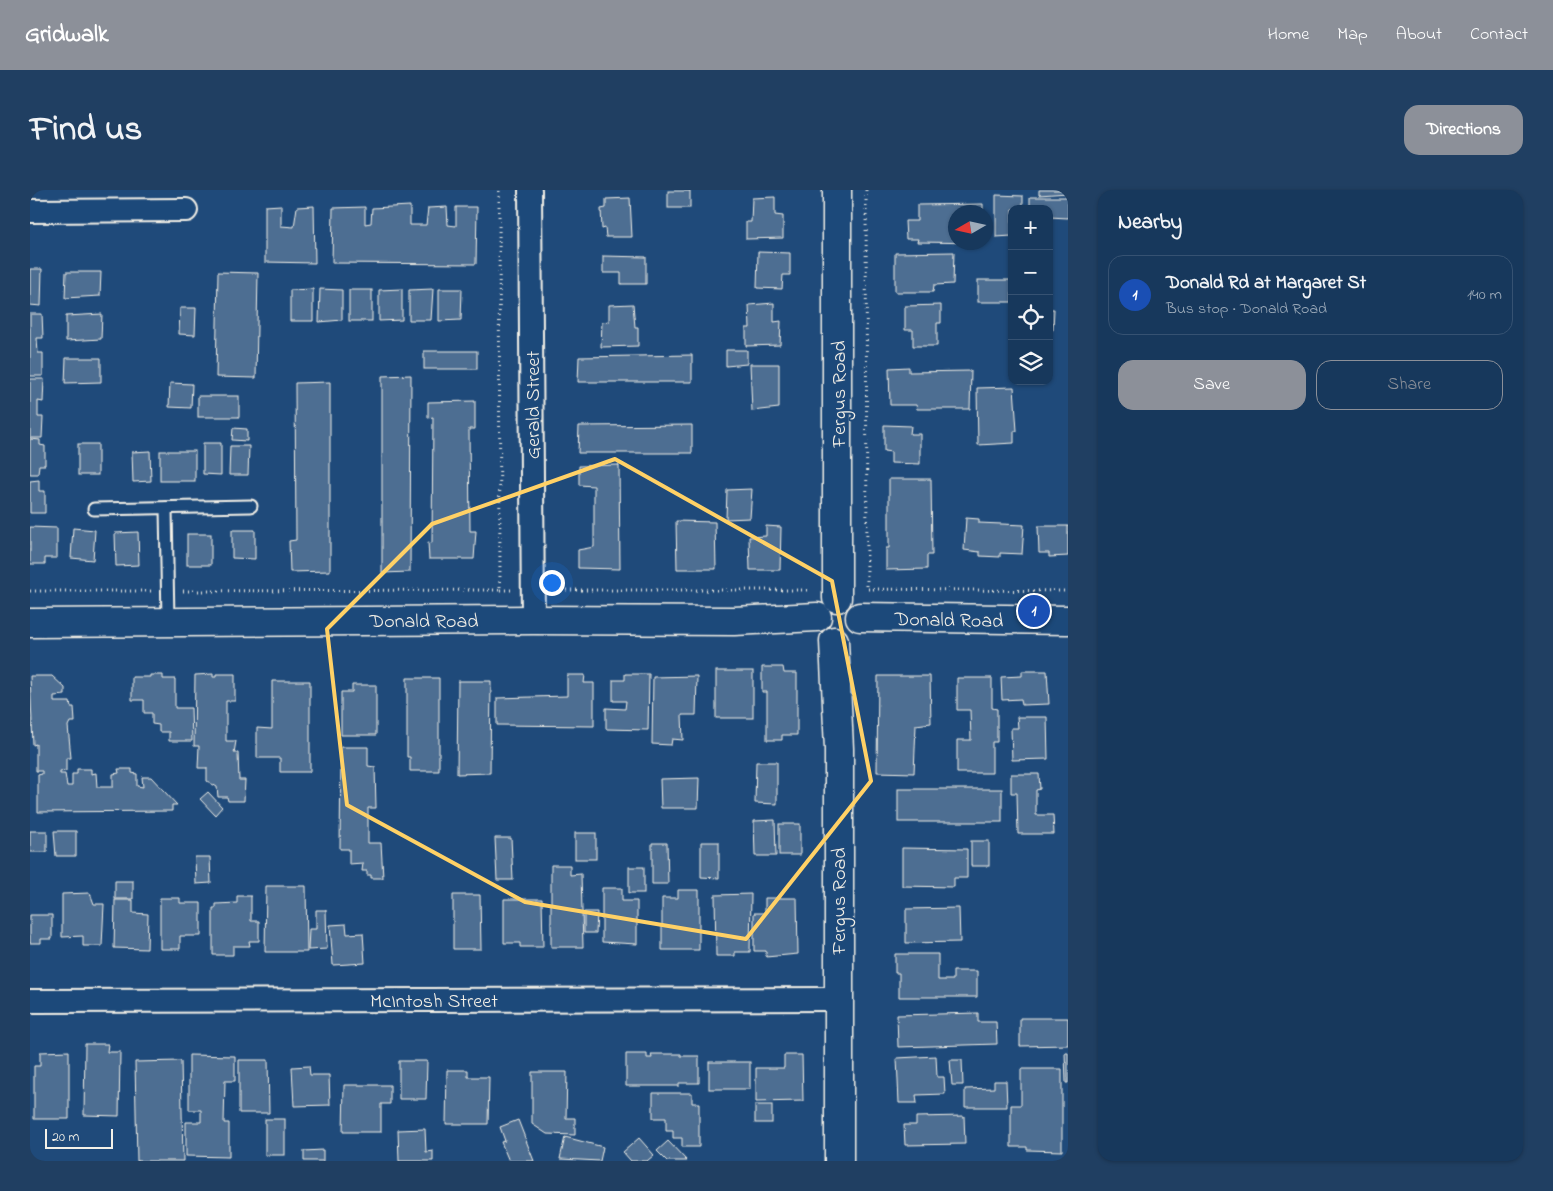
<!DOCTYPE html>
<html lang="en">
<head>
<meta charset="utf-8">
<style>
  :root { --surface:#17385c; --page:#203f62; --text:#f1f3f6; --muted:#9eacbb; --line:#365272; --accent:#8c9099 }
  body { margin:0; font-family:"Indie Flower",sans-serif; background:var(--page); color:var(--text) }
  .controls { position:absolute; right:15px; top:15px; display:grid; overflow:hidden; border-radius:10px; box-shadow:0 1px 4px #0004 }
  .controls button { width:45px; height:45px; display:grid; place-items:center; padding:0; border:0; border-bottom:1px solid var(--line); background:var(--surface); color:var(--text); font:25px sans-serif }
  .compass { position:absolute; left:918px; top:15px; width:45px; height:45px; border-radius:50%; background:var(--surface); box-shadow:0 1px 4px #0004; rotate:261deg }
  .scale { position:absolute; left:15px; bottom:12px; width:68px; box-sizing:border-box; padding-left:5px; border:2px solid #f4f1e8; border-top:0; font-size:14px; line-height:18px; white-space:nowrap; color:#f4f1e8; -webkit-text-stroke:4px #1f4a7a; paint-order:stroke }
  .you { position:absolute; left:521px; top:392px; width:18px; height:18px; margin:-12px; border:4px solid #fff; border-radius:50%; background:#1a73e8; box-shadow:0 0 0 8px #1a73e833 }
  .badge { display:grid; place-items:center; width:32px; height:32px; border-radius:50%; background:var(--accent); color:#fff; font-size:16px; font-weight:700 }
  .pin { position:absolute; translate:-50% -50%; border:2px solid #fff; box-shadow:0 1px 5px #0006 }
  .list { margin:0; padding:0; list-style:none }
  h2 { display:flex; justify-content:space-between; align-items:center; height:65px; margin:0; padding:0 20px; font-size:21px }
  h2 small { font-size:16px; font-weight:400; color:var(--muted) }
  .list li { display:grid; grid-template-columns:32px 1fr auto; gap:15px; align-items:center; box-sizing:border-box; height:80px; margin:0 10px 10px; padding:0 10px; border:1px solid var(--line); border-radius:15px }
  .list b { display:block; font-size:19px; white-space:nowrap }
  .list p { margin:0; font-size:16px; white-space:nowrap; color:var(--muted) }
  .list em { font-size:16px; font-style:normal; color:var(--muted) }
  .actions { display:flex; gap:10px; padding:15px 20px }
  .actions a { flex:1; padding:11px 0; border:1px solid var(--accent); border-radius:15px; text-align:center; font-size:18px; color:var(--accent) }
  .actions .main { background:var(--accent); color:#fff }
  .icon { flex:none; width:28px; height:28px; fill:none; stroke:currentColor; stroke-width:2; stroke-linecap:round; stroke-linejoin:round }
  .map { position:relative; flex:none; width:1038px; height:971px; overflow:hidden; border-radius:15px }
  header { display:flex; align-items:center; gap:30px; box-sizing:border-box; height:70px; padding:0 25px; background:var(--accent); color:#fff }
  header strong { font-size:24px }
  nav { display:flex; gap:28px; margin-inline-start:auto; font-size:18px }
  .intro { display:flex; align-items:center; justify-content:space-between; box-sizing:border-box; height:120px; padding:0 30px }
  h1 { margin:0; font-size:35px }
  .button { padding:12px 22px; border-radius:15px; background:var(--accent); color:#fff; font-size:18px; font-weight:700 }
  main { display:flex; gap:30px; padding:0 30px }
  aside { flex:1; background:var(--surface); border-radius:15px; box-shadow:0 1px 4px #0004 }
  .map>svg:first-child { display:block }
  .building { fill:#4d6e92; stroke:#f4f1e8 }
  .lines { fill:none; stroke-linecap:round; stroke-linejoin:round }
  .service-casing { stroke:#f4f1e8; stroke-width:15 }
  .minor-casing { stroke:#f4f1e8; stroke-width:26 }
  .tertiary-casing { stroke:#f4f1e8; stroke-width:31 }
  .path { stroke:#f4f1e8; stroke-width:3; stroke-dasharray:1 4; stroke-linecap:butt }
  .service { stroke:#1f4a7a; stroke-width:11 }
  .minor { stroke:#1f4a7a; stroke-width:22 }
  .tertiary { stroke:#1f4a7a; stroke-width:28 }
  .marked { fill:none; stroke:#ffd166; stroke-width:4; stroke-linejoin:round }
  .labels { text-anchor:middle; stroke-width:4; stroke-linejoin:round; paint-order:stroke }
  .street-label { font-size:20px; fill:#f4f1e8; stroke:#1f4a7a }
</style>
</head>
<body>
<header>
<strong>Gridwalk</strong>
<nav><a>Home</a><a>Map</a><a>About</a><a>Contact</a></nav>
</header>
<div class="intro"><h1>Find us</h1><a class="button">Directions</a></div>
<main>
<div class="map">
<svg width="1038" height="971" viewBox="0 0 1038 971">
  <rect width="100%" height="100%" fill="#1f4a7a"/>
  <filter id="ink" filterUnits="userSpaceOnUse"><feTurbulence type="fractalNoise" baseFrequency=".02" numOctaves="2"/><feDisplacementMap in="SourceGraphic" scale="10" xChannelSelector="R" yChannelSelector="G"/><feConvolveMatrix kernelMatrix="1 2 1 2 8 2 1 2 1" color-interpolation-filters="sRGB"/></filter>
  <g filter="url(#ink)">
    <!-- building -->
    <g class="building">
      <path d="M1009 0H1038V3L1009 5Z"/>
      <rect x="638" y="1" width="22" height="17"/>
      <path d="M966 5 993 6V19H982V46L966 47Z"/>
      <path d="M745 7V25L753 26V48L716 49V32H721L722 8Z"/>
      <path d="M1000 7H1038V28L1019 27V19H1000Z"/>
      <path d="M600 8 602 47H576L575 38 572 39 571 19 576 18V9Z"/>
      <path d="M953 14V22H926V52L953 53 887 52 888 49H876L875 31H887V15Z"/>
      <path d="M251 15V36L264 37 267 17 284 16 285 73 235 72V16Z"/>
      <path d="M380 16V35H396L398 18 417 17 418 35 426 36V17H447L446 74 302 73 303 18 335 17V34L341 33 342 18Z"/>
      <path d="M728 62 760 63V85H753L752 99 727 98Z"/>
      <path d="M924 62 923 94 904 95 903 102H865V63Z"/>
      <path d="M573 66 616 67V94H591V83H573Z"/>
      <path d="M0 79H12L11 116 0 115Z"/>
      <path d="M36 82H71L70 106 35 108Z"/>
      <path d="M188 82 228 83 226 188 186 187Z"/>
      <rect x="948" y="90" width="34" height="22"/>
      <path d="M283 99V131H260V100Z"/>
      <path d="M290 99 312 100V130L289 132Z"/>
      <path d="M372 99V130L349 131V100Z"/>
      <path d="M403 99 401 130H379V100Z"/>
      <path d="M409 99H432L431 130 409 131Z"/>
      <rect x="319" y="100" width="23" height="31"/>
      <path d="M744 113V132L751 131 750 155 716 156V138H720L719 115Z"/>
      <path d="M603 114 605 137H608V156L571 157 572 132 579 131V115Z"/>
      <path d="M911 115V133H907V156H883V140H875V116Z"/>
      <path d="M150 118H166L165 145 149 144Z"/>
      <path d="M1019 119H1024L1023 140H1019Z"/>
      <path d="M0 124H12L13 148H7L8 163H13V186H0Z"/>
      <path d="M72 124 71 149 36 151V126Z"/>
      <path d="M696 160H717V174L696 176Z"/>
      <rect x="394" y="161" width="53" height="18"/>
      <path d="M662 165V192H548L549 167Z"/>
      <path d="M36 168H71V192L35 193Z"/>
      <path d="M720 174H749V218L722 221Z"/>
      <path d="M879 177V182L941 181 940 219H887L886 215H860L859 178Z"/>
      <path d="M381 185 380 382 352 383V186Z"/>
      <path d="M0 189H14L13 212 8 211V227H13L12 248H0Z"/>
      <path d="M300 192V381L260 382 259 351 266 350 265 193Z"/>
      <path d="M140 193 162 194 161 218 139 217Z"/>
      <path d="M984 197 987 241H984V253L948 255 947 198Z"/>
      <rect x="168" y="206" width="41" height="21"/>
      <path d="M445 211V239H439L440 341H446L444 369H399L398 352 402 353 403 227 398 228V212Z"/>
      <path d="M662 235V263H548L549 236Z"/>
      <path d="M854 235 881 236 880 244H890V274L861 273V262L854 261Z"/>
      <path d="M203 238 217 239V251L202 250Z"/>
      <path d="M0 249 10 250V255L15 256V275H9L8 284H0Z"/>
      <path d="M173 253H191V285L173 284Z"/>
      <rect x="48" y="254" width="20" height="31"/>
      <path d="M200 256H219L218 285H199Z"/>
      <path d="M120 261 121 291 103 292 102 262Z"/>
      <rect x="130" y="261" width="35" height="30"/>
      <path d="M589 275 590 379 548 378V360L564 357V296L549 295V276Z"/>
      <path d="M859 289H901L902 365H897V379L856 380V358H859Z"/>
      <path d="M9 290V301H15V323H0V291Z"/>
      <path d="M722 299 720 328 696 329 697 300Z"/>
      <path d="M936 328 949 329V333L994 335 992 364 970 363V367L950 366V362L934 360Z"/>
      <path d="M646 331 685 332 686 379H647Z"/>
      <path d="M736 336 751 337 750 380H720L719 347 736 346Z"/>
      <path d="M1008 336H1038V366L1019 367V363H1009Z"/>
      <path d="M0 337 27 338V368H15V374H0Z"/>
      <path d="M43 338 65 340 63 370 41 368Z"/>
      <path d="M202 340H225V369L202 368Z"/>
      <path d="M108 342 109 375 86 376 85 343Z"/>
      <rect x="157" y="344" width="24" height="31"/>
      <path d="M732 477H753L754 483H767V545H752V550H737V502H732Z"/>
      <rect x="686" y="481" width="37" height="47"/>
      <path d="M992 481H1017L1019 514 992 515 991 509 972 510 971 487 992 486Z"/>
      <path d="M183 484V487H186V484H205V511H196V551H206L204 563H208L209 590H215L214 611H198L197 607H188L187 597 177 591V578H168L169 556H164L165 485Z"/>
      <path d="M595 484H619L618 540 576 539V518L595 519 596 511H583V490H595Z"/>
      <path d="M120 485H133V489H145V518H161L162 551H139V542H129V535L122 534V523H114V510H102V487H120Z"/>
      <path d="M537 485H555L554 493H564V536L467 535V508L537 506Z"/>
      <path d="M0 486H22L35 498V505L24 506V512H40L41 517H44L45 532H40L38 536 41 568H36V581L30 582V584H35L37 596H42V584H47V579H61V584L66 583 67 597H83V584L89 583 88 579H102V583L107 584V596L113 597 112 587H121L147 615H142V621L8 622V585L12 584V581H6V554L3 555Z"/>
      <path d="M667 486 666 525H652L653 550 642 549 641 555 622 554 623 487Z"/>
      <path d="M848 486H900L901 533 886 535 884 583 847 582Z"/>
      <path d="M377 488H409V581H380V567H377Z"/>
      <path d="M927 488H962V518L967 519V552H962V583H927V550H941L940 520H927Z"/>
      <path d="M242 491H280V582H250V568H227V538L242 539Z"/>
      <path d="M428 491H461L460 583 427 584Z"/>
      <path d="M322 495H346V545H311V502H322Z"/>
      <path d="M987 527H1017L1018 569 982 570 981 538H988Z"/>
      <path d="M311 557H338V576L345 577 346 618H338V653H351L353 688H341V685H337V681H332L333 673 319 674V659H310Z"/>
      <path d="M726 572H747V614L725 613Z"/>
      <path d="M981 584H1009L1010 599 1006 600V625H1023L1024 644H988L987 603H981Z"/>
      <path d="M669 588 668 618H631L630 589Z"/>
      <rect x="868" y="599" width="104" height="33"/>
      <path d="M178 602 192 617 185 625 170 609Z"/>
      <path d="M745 630 746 666H725L724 631Z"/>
      <rect x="749" y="634" width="21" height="31"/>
      <rect x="0" y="641" width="17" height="21"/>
      <path d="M24 641H46V666H26Z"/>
      <rect x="545" y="643" width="21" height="26"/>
      <path d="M465 648H481L483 690H467Z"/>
      <rect x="941" y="651" width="18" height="25"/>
      <path d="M671 652H689V688L671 687Z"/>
      <path d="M622 653H637L638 694H622Z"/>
      <path d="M872 658 937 659V688H924V697L872 696Z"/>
      <path d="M165 667H180L181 693 166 694Z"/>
      <path d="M521 675H540V685L551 684 553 757H521Z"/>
      <rect x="599" y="677" width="15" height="26"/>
      <rect x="85" y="691" width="18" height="18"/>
      <path d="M236 696H276L277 762H235Z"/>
      <path d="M572 698H592V711H607V754L572 752Z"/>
      <path d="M648 700H669V760H632V708H648Z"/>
      <path d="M60 703 64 714H74L72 756H53V746L32 747V704Z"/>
      <path d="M721 704 720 762H705V766H686L685 705Z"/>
      <path d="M423 705H450L451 759H423Z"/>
      <path d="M207 706H221V731H229V751H219L220 756H203V765H183V718H186V714L207 713Z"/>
      <path d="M130 708H150V713H171V746H150V759H130Z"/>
      <path d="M735 708H767L768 764 736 767V761H724V723H735Z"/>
      <path d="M474 709H512L513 757H490V753H474Z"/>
      <path d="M85 710H103V723L118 724 117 759 84 758Z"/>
      <path d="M929 718 930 752 876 753V719Z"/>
      <path d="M286 720H296L297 759 278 760 279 739H286Z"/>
      <path d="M554 722H567L566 743H554Z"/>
      <path d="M0 725H22V749H11V753H0Z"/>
      <path d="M316 734 317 744 333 743 335 773 303 775 300 735Z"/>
      <path d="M865 764H908V790H923V781H947V807H869V783H865Z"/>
      <path d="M948 823V832H966L967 854 868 857 867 825Z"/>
      <path d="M990 828H1038V855L990 856Z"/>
      <path d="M55 854H78L77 862H90L89 926 54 925Z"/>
      <path d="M39 861V929H4V876H10V862Z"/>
      <path d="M1035 863H1038V893H1036Z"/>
      <path d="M596 864H617V868H622L621 864H651V866H669V893H649V896H596Z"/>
      <path d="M159 865 205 866V891H195L194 933H199V967L156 966V932H171V920H159Z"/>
      <path d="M754 865H772L773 911 726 912V878H754Z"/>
      <path d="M906 866 907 887H914L915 904 886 905 887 913H869L867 868Z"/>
      <path d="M209 870H238L239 923H209Z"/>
      <path d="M920 870H932L933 895H922Z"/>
      <path d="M151 871 153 971H107L105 872Z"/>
      <path d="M369 871H397L396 909H369Z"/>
      <rect x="679" y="872" width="41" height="27"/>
      <path d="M279 876 280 885H299L300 915 264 916 262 877Z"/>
      <path d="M991 879H1032V961L997 960V957H981V915H991Z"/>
      <path d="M417 880H438V887H459L458 934H416Z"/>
      <path d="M502 882H537L536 928H545V945L517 944 502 934Z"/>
      <path d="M964 891H976L977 917H935V899L964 898Z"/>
      <path d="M314 895H360V914H351V942H313Z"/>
      <path d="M623 903H662V913H669V957H652V948H643V941H636V928H623Z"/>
      <rect x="725" y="915" width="17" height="18"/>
      <path d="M934 926 935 954 875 955 874 935H886V927Z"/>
      <rect x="235" y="929" width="20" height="36"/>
      <path d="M488 930 504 971H479L471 952 475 951 470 937Z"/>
      <path d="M395 939 396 962 403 961V971H369L368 940Z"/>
      <path d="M535 947 573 957 570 971 530 969Z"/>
      <path d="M609 948 624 965 617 971H601L593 962Z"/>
      <path d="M638 951 657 971H637L627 961Z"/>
      <path d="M293 960V971H274V961Z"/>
    </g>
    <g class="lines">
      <!-- service casing -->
      <g class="service-casing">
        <g id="service">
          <path d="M136 318 138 431"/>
          <path d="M64 319 221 316"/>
        </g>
      </g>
      <!-- minor casing -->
      <g class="minor-casing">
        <g id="minor">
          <path d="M500 0 503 430"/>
          <path d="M0 21 156 20"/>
          <path d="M0 811 808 809"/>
        </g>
      </g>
      <!-- tertiary casing -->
      <g class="tertiary-casing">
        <g id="tertiary">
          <path d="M807 408V0"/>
          <path d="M830 427 1038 430"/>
          <path d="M0 433 503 430 704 431 787 427"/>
          <path d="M804 451 809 559V971"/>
        </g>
      </g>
      <!-- path -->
      <g class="path">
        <path d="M836 0 837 399 1038 401"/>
        <path d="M470 400H482"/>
        <path d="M526 400H777"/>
        <path d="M0 401H122"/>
        <path d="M153 401 470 400 469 0"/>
      </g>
      <!-- service -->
      <use href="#service" class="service"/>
      <!-- minor -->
      <use href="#minor" class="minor"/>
      <!-- tertiary -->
      <use href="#tertiary" class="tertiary"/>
    </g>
  </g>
  <!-- marked area -->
  <path class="marked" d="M585 269 802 391 841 591 716 749 495 712 317 615 297 439 402 334Z"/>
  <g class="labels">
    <!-- street labels -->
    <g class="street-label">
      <text transform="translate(808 204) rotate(-90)" y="7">Fergus Road</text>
      <text transform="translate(502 215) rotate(-90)" y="7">Gerald Street</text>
      <text transform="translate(919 429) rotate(1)" y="7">Donald Road</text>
      <text x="394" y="437">Donald Road</text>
      <text transform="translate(808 711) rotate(-90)" y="7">Fergus Road</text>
      <text x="404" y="817">McIntosh Street</text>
    </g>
  </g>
</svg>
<div class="controls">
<button>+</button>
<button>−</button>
<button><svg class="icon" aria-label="locate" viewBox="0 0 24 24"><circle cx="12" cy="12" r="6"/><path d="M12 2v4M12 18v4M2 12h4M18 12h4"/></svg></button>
<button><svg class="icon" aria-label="layers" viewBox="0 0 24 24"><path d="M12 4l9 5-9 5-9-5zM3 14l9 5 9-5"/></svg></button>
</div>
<svg class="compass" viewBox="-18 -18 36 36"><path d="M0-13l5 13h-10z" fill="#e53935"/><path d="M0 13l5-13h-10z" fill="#9eacbb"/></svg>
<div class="scale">20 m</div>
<div class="you"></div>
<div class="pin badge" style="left:1004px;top:421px;background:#1a4fb4">1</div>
</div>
<aside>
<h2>Nearby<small></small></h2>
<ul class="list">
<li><span class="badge" style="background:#1a4fb4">1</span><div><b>Donald Rd at Margaret St</b><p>Bus stop · Donald Road</p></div><em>140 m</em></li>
</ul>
<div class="actions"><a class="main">Save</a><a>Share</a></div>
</aside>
</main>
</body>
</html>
